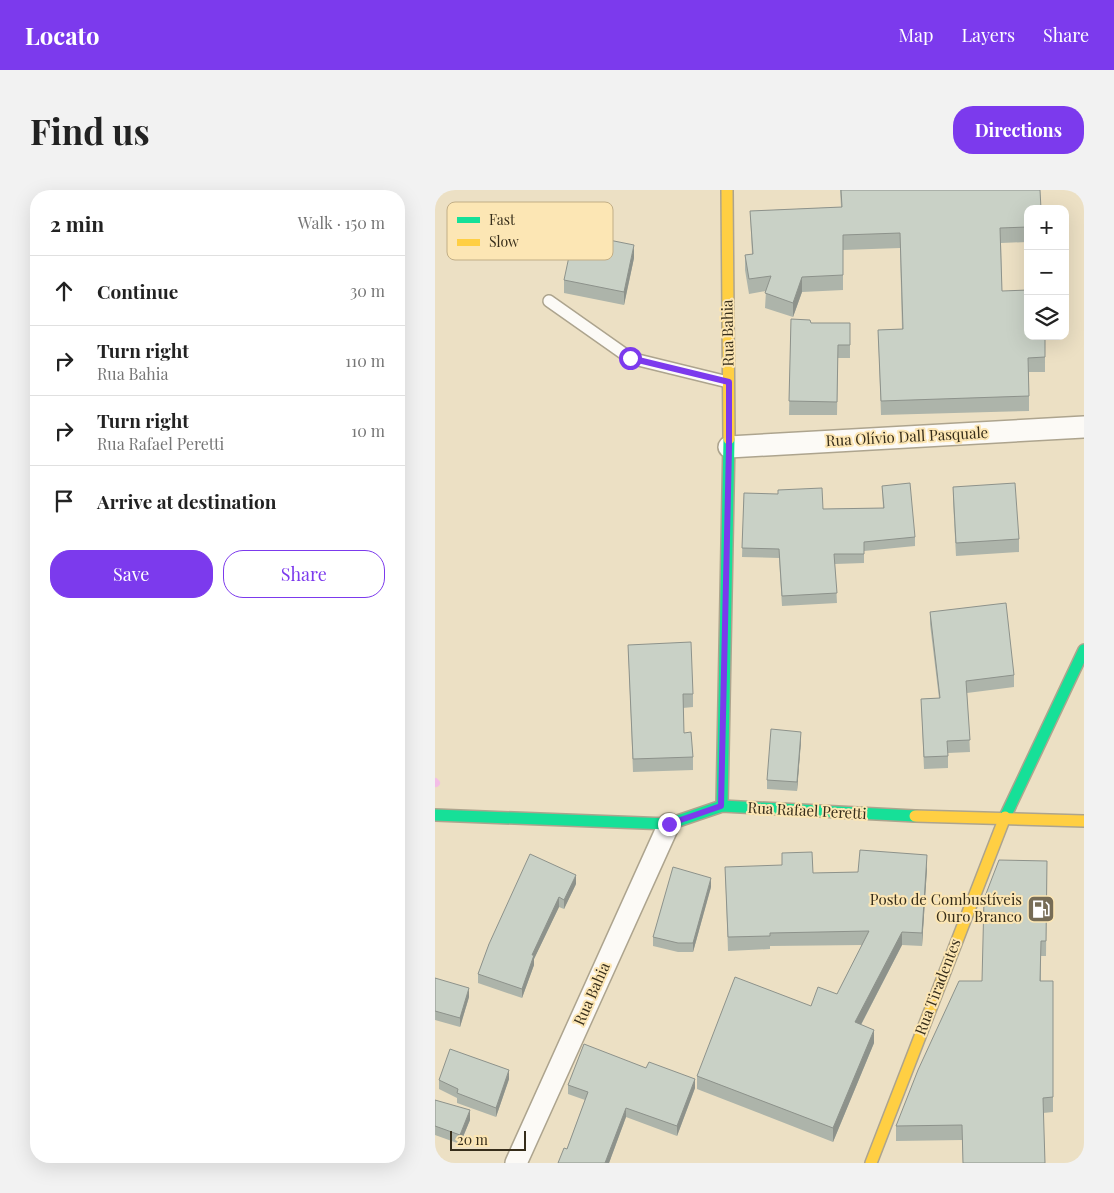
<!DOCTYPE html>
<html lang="en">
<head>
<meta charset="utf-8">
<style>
  :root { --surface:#fff; --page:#f2f2f2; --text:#222; --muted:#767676; --line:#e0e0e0; --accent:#7c3aed }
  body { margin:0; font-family:"Playfair Display",serif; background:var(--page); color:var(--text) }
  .controls { position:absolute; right:15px; top:15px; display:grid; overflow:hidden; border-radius:10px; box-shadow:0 5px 20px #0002 }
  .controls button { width:45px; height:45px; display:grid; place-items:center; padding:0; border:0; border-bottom:1px solid var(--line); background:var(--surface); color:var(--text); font:25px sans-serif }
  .scale { position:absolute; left:15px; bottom:12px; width:76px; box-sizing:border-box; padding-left:5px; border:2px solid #362d1a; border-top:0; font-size:14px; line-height:18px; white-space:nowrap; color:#362d1a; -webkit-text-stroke:4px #fce6b4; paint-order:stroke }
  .stop { position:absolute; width:15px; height:15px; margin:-11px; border:4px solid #7c3aed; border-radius:50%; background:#fff }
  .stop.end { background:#7c3aed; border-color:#fff; box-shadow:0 1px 5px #0008 }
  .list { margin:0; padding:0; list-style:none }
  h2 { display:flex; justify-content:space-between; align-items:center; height:65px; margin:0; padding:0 20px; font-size:21px }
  h2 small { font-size:16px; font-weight:400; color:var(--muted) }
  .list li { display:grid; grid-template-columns:32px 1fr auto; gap:15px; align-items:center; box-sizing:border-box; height:70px; padding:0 20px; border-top:1px solid var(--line) }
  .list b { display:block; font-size:19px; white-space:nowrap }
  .list p { margin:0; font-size:16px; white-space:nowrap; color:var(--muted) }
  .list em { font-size:16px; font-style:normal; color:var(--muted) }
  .actions { display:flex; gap:10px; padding:15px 20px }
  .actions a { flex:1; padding:11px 0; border:1px solid var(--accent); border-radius:20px; text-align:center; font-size:18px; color:var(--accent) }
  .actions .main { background:var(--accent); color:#fff }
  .icon { flex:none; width:28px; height:28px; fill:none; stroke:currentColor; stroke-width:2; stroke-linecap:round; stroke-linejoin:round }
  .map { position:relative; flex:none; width:649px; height:973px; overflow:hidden; border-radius:20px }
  header { display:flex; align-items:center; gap:30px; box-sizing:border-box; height:70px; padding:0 25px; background:var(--accent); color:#fff }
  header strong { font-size:24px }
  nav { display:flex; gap:28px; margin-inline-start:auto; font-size:18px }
  .intro { display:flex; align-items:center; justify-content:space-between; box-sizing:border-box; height:120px; padding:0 30px }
  h1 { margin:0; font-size:35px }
  .button { padding:12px 22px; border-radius:20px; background:var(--accent); color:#fff; font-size:18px; font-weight:700 }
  main { display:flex; gap:30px; padding:0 30px }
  aside { flex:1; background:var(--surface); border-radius:20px; box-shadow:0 5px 20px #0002 }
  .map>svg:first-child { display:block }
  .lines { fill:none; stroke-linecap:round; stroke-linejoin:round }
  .stream { stroke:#f3bde6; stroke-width:8 }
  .lane-casing { stroke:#ada48e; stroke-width:14 }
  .street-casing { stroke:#ada48e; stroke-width:24 }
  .fast-casing { stroke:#ada48e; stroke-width:14 }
  .slow-casing { stroke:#ada48e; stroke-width:14 }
  .lane { stroke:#fcfaf6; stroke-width:11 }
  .street { stroke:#fcfaf6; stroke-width:21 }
  .fast { stroke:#16e098; stroke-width:11 }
  .slow { stroke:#ffcf43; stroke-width:11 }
  .wall { fill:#adb4aa }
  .shaded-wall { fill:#8d928b }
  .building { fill:#c9d1c6; stroke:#8d928b }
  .route { stroke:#7c3aed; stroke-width:6 }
  .labels { text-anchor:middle; stroke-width:4; stroke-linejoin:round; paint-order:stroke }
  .street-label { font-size:15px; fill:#362d1a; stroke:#fce6b4 }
  .poi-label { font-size:15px; fill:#362d1a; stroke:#fce6b4; text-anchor:end }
  .key { fill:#fce6b4; stroke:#c1ae86; stroke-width:1 }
  .key-label { font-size:14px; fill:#362d1a }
</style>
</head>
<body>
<header>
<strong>Locato</strong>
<nav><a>Map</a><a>Layers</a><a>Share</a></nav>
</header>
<div class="intro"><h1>Find us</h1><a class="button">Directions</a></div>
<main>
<aside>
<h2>2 min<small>Walk · 150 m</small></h2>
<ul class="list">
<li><svg class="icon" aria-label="ahead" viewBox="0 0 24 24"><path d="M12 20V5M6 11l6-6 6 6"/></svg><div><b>Continue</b></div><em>30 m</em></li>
<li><svg class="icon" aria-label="right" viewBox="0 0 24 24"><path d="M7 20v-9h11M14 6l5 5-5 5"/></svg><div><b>Turn right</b><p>Rua Bahia</p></div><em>110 m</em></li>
<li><svg class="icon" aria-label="right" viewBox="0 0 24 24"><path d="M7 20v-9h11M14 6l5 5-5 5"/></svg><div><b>Turn right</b><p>Rua Rafael Peretti</p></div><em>10 m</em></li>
<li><svg class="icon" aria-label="arrive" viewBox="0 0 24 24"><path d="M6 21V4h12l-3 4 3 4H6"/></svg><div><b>Arrive at destination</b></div></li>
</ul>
<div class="actions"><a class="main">Save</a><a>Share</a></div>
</aside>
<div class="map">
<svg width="649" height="973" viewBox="0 0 649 973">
  <rect width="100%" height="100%" fill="#ece0c4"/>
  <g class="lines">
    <!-- stream -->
    <path class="stream" d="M0 592 1 593"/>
    <!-- lane casing -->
    <g class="lane-casing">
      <path id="lane" d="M114 111 195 168 293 192"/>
    </g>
    <!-- street casing -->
    <g class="street-casing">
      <g id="street">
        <path d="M294 257 649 237"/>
        <path d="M81 973 234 634"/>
      </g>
    </g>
    <!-- fast casing -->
    <g class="fast-casing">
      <g id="fast">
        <path d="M287 616 294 249"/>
        <path d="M0 625 234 634 287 616 480 626"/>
        <path d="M570 627 649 460"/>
      </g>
    </g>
    <!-- slow casing -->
    <g class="slow-casing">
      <g id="slow">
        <path d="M292 0 294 249"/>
        <path d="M480 626 649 631"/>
        <path d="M436 973 570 627"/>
      </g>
    </g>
    <!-- lane -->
    <use href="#lane" class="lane"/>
    <!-- street -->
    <use href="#street" class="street"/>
    <!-- fast -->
    <use href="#fast" class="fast"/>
    <!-- slow -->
    <use href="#slow" class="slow"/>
  </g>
  <!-- wall -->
  <g class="wall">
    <path d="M405 0H605L593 19V52L566 53 567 101 610 146V182H594V221L446 225 443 140 467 139 465 58 408 60V100L367 102 358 127 330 118 331 101 314 104 310 80V65L317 64 315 21 406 17Z"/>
    <path d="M199 68 189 115 129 103V90Z"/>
    <path d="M356 129 376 133H415V168H403L402 225H354Z"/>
    <path d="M447 296 480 347V356L429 361V373L400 374 402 413 347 416 344 368 307 367 309 303 388 319 448 318Z"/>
    <path d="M518 297 584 349V362L521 366 518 310Z"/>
    <path d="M495 422 579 485V497L532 503 535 562 513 563V578L489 579 486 509 504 508 495 434Z"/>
    <path d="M193 455 258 504V517L248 518 249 543 258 567V580L198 582Z"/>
    <path d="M366 551 362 601 332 599V590Z"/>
    <path d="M612 671 611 766H606V791H618V922L608 923 610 973H528L527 950 461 951V936L547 791Z"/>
    <path d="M290 677 378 683 423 682 492 678 487 756 467 755 426 835 439 853 398 952 262 899V886L376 816 402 804 427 755 335 756V759L293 761Z"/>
    <path d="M141 694 129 719 124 717 99 769V775L87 808 43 793V784L54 754Z"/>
    <path d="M276 697 258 762H243L218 756V747Z"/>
    <path d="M0 788 34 807 25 837 0 830Z"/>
    <path d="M74 889 61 927 22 913V908L4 899V890Z"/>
    <path d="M133 895 260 898 242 946 191 927 174 973H123L132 959 150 910 133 904Z"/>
    <path d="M0 910 35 930 25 954 0 945Z"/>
  </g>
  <!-- shaded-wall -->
  <g class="shaded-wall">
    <path d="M199 55V68L189 115V102Z"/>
    <path d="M367 87V102L358 127V113Z"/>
    <path d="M366 542V551L362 601V592Z"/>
    <path d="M492 665V678L487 756V743Z"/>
    <path d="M141 685V694L129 719V710Z"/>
    <path d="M276 688V697L258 762V753Z"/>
    <path d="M124 707V717L99 769V775L87 808V799L97 765Z"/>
    <path d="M467 742V755L420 846V832Z"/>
    <path d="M34 798V807L25 837V828Z"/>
    <path d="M439 840V853L398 952V938Z"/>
    <path d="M74 880V889L61 927V918Z"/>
    <path d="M260 889V898L242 946V936Z"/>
    <path d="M191 918V927L174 973H170Z"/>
    <path d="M35 920V930L25 954V945Z"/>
  </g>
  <!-- building -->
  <g class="building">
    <path d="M406 0H605L606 19H593V37L565 38 567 101 593 100V146H610V167L593 168 594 206 446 211 443 140 468 139 465 43 408 45V85L367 87 358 113 330 103 336 86 314 89 310 65 318 64 315 21 407 17Z"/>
    <path d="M139 43 199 55 189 102 129 90Z"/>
    <path d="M356 129 375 130 376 133H415V155H403L402 212 354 211Z"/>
    <path d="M475 293 480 347 429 352V364H399L402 403 347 406 344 359 307 358 309 303 343 304V300L387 298 388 319 449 318 447 296Z"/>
    <path d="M580 293 584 349 521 353 518 297Z"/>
    <path d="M571 413 579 485 531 491 535 550 512 551 513 566 489 567 486 509 505 508 495 422Z"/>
    <path d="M256 452 258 504H248L249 543 256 542 258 567 198 569 193 455Z"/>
    <path d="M336 539 366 542 362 592 332 590Z"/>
    <path d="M425 660 492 665 487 743 467 742 420 832 439 840 398 938 262 886 300 787 376 816 383 797 402 804 434 741 335 743V746L293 747 290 677 347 675V663L377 662 378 683 423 682Z"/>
    <path d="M95 664 141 685 129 710 124 707 97 765H99L87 799 43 784 54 754Z"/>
    <path d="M564 670 612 671 611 751H606L605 791H618V907L608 908 610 973H528L527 935 461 936 483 880 524 791H547L549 709Z"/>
    <path d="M238 677 276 688 258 753H243L218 747Z"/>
    <path d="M0 788 34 798 25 828 0 821Z"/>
    <path d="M149 854 211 878 214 872 260 889 242 936 191 918 170 973H123L129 958 132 959 153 902 133 895Z"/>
    <path d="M15 859 74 880 61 918 22 903 23 899 4 890Z"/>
    <path d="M0 910 35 920 25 945 0 936Z"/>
  </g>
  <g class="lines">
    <!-- route -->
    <path class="route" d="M195 168 294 192V257L286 616 234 634"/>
  </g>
  <!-- icons -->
  <defs>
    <g id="fuel-square" transform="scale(1.4375)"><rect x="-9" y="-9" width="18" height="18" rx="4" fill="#766c56" stroke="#fce6b4"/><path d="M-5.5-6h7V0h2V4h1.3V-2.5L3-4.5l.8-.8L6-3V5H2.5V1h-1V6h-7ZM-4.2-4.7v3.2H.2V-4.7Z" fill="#fff"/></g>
  </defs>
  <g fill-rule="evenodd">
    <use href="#fuel-square" x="606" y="719"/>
  </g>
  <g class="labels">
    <!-- street labels -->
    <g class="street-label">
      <text transform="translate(293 143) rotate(-91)" y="5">Rua Bahia</text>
      <text transform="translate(472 247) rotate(-3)" y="5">Rua Olívio Dall Pasquale</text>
      <text transform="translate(372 621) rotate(3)" y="5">Rua Rafael Peretti</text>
      <text transform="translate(503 797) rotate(-69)" y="5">Rua Tiradentes</text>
      <text transform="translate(157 804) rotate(-66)" y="5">Rua Bahia</text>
    </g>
    <!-- poi labels -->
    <g class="poi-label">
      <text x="587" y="715">Posto de Combustíveis<tspan x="587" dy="17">Ouro Branco</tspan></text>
    </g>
  </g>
  <!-- legend -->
  <rect x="12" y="12" width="166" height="58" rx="8" class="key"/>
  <rect x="22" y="27" width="23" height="6" fill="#16e098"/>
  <rect x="22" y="49" width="23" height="7" fill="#ffcf43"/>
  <g class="key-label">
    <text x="54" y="35">Fast</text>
    <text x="54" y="57">Slow</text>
  </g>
</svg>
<div class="controls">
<button>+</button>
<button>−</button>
<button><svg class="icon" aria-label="layers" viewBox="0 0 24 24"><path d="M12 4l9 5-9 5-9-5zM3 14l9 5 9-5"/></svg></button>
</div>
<div class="scale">20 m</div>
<div class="stop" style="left:195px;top:168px"></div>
<div class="stop end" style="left:234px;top:634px"></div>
</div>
</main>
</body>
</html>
